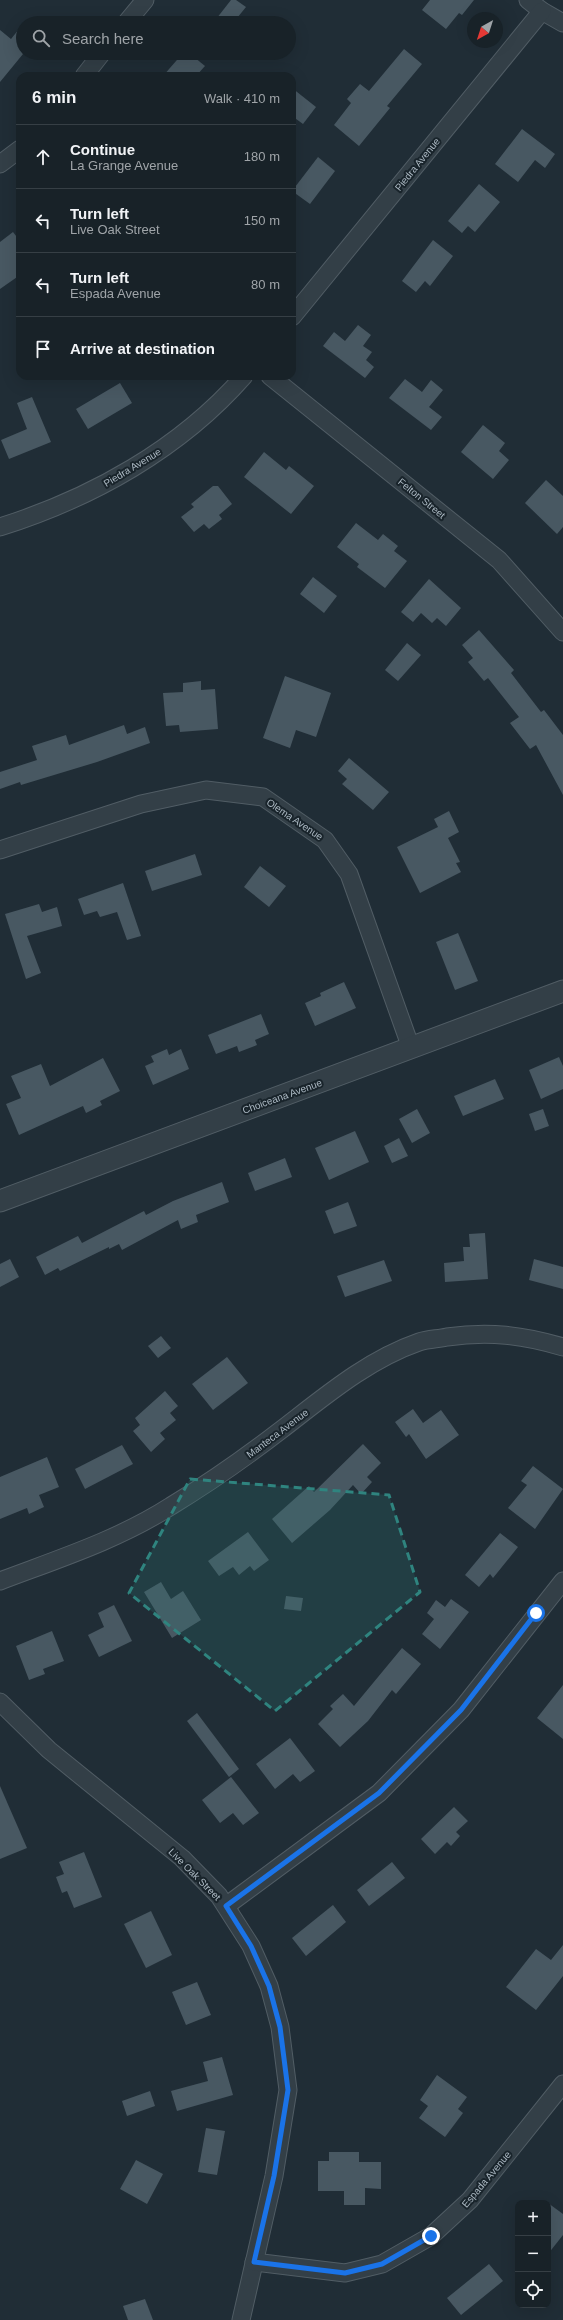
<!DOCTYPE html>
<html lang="en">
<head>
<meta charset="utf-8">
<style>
  :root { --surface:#182228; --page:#252f34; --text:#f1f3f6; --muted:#9fa4a8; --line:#363f45 }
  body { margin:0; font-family:Arial,sans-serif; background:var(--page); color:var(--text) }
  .controls { position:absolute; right:12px; bottom:12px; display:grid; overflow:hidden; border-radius:8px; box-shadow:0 4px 16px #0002 }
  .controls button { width:36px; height:36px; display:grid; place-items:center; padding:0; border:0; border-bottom:1px solid var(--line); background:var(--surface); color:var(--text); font:20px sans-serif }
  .compass { position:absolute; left:467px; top:12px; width:36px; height:36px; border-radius:50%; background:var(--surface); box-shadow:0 4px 16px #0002; rotate:219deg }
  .stop { position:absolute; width:12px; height:12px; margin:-9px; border:3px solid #1a73e8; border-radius:50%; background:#fff }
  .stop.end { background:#1a73e8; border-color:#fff; box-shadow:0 1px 4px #0008 }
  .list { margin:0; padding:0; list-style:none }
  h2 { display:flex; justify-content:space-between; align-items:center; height:52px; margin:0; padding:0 16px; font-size:17px }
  h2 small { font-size:13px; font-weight:400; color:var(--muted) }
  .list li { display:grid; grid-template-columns:26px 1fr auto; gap:12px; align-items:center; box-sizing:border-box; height:64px; padding:0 16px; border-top:1px solid var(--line) }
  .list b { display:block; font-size:15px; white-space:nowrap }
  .list p { margin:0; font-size:13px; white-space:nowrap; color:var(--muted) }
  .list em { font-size:13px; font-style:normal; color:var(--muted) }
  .icon { flex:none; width:22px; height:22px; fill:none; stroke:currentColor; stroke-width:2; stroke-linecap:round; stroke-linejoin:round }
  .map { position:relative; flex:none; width:563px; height:2320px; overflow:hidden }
  .search { position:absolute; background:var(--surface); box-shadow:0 4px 16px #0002; left:16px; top:16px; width:280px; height:44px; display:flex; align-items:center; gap:10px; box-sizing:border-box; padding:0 14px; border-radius:22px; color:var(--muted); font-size:15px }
  .panel { position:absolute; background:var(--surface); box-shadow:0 4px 16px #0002; left:16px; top:72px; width:280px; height:308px; border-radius:12px }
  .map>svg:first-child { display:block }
  .building { fill:#485862 }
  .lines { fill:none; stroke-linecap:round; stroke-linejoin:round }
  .minor-casing { stroke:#515d65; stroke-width:19 }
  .tertiary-casing { stroke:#515d65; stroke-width:23 }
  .minor { stroke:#333f47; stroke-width:17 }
  .tertiary { stroke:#333f47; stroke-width:21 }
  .route { stroke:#1a73e8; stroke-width:5 }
  .marked { fill:#2f847f; fill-opacity:0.2; stroke:#2f847f; stroke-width:3; stroke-dasharray:8 5; stroke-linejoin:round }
  .labels { text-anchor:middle; stroke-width:4; stroke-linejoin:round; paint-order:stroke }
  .street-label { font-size:10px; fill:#adbac4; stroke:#19242b }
</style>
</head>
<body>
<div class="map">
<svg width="563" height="2320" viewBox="0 0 563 2320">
  <rect width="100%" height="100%" fill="#202d36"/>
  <!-- building -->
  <g class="building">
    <path d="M231 0H236L246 7 233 23H213Z"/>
    <path d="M430 0H474L462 15 459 13 446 29 422 10Z"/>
    <path d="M23 24V54L0 82V30L11 39Z"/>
    <path d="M404 49 422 64 387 106 390 108 359 146 334 125 351 103 347 99 360 84 369 91Z"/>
    <path d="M183 53H189L205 66 196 76H163Z"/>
    <path d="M292 88 316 107 303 124 292 116Z"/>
    <path d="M522 129 555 154 545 168 535 160 518 182 495 164Z"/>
    <path d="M318 157 335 171 310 204 292 191Z"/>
    <path d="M479 184 500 202 475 232 468 226 462 233 448 221Z"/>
    <path d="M13 232 20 241V275L0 289V242Z"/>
    <path d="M433 240 453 256 430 286 425 281 416 292 402 281Z"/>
    <path d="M358 325 371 335 363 346 372 352 366 360 374 367 365 378 323 346 334 332 345 341Z"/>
    <path d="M405 379 422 392 431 380 443 390 429 407 442 417 431 430 389 398Z"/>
    <path d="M120 383 132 403 88 429 76 409Z"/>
    <path d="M32 397 51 442 9 459 1 440 27 429 17 403Z"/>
    <path d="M483 425 505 443 499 451 509 460 493 479 461 452Z"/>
    <path d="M264 452 286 470 289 466 314 486 291 514 244 477Z"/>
    <path d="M546 480 563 496V527L557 534 525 503Z"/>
    <path d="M213 486H218L232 504 219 515 222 519 209 529 204 524 194 532 181 517 194 507 191 504Z"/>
    <path d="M356 523 378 540 383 534 398 546 394 551 407 561 385 588 357 567 359 564 337 547Z"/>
    <path d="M313 577 337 596 324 613 300 594Z"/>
    <path d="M429 579 461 608 446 626 437 618 432 623 421 613 413 622 401 612Z"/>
    <path d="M479 630 514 670 511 673 541 712 544 710 563 735V795L536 745 530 749 510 723 519 717 488 678 484 681 468 662 473 658 462 645Z"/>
    <path d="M407 643 421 655 398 681 385 670Z"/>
    <path d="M285 676 331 693 316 737 296 730 290 748 263 738Z"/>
    <path d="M201 681V690L215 689 218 729 180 732 179 725 166 726 163 693 183 692V683Z"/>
    <path d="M124 725 127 734 145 727 150 743 97 762 21 785 20 782 0 789V772L37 760 32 746 66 735 69 745Z"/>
    <path d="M349 758 389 792 373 810 342 784 347 779 338 771Z"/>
    <path d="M449 811 459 832 448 838 460 862 456 863 461 872 420 893 397 847 438 827 434 819Z"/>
    <path d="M195 854 202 875 152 891 145 871Z"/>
    <path d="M260 866 286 886 269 907 244 887Z"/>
    <path d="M123 883 141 936 127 940 117 912 100 917 97 911 84 915 78 899Z"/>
    <path d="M39 904 42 912 57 907 62 926 27 936 41 973 26 979 5 914Z"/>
    <path d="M458 933 478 981 455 990 436 942Z"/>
    <path d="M344 982 356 1008 315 1026 305 1003 321 996 320 993Z"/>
    <path d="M261 1014 269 1034 255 1040 257 1045 239 1052 237 1046 216 1054 208 1035Z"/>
    <path d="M167 1049 169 1055 181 1049 189 1069 153 1085 145 1066 154 1062 151 1056Z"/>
    <path d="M559 1057 563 1066V1089L541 1099 529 1070Z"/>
    <path d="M103 1058 120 1091 100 1101 102 1105 86 1113 83 1106 19 1135 6 1104 21 1098 11 1076 41 1064 50 1086Z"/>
    <path d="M495 1079 504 1099 463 1116 454 1096Z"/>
    <path d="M417 1109 430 1133 412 1143 399 1119Z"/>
    <path d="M543 1109 549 1126 535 1131 529 1114Z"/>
    <path d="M355 1131 369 1162 329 1180 315 1148Z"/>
    <path d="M399 1138 408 1156 392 1163 384 1146Z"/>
    <path d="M285 1158 292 1177 255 1191 248 1173Z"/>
    <path d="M222 1182 229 1202 196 1215 198 1222 181 1229 178 1220 122 1250 119 1244 109 1249V1247L60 1271 58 1268 45 1275 36 1257 78 1236 82 1243 144 1211 146 1215 173 1201Z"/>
    <path d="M348 1202 357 1226 334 1234 325 1211Z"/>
    <path d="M485 1233 488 1279 445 1282 444 1263 464 1261 463 1247H470L469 1234Z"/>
    <path d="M10 1259 19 1277 0 1287V1264Z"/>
    <path d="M534 1259 563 1267V1289L529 1280Z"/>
    <path d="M384 1260 392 1281 345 1297 337 1276Z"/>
    <path d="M161 1336 171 1348 158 1358 148 1346Z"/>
    <path d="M227 1357 248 1383 213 1410 192 1384Z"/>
    <path d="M165 1391 178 1406 170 1413 176 1420 160 1433 165 1439 151 1452 133 1431 140 1425 135 1418Z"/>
    <path d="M413 1409 423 1423 441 1410 459 1435 426 1459 409 1434 406 1437 395 1422Z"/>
    <path d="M363 1444 381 1463 367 1477 372 1482 361 1494 353 1485 330 1510 292 1543 272 1519 309 1486 314 1492Z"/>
    <path d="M122 1445 133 1464 85 1489 75 1469Z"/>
    <path d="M47 1457 59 1487 39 1495 44 1507 29 1514 27 1508 0 1519V1477Z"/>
    <path d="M533 1466 563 1489 535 1529 508 1508 527 1485 521 1481Z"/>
    <path d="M248 1532 269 1560 254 1571 250 1566 239 1575 233 1567 219 1576 208 1561Z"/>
    <path d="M500 1533 518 1547 493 1578 490 1574 479 1587 465 1575Z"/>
    <path d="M161 1582 171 1599 183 1591 201 1620 172 1638 144 1592Z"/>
    <path d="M286 1596 303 1598 301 1611 284 1609Z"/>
    <path d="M451 1599 469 1612 440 1649 422 1634 434 1619 427 1613 436 1600 445 1607Z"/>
    <path d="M114 1605 132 1641 99 1657 88 1635 104 1627 98 1613Z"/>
    <path d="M52 1631 64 1661 43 1669 45 1674 29 1680 16 1646Z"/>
    <path d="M402 1648 421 1664 396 1694 392 1690 368 1721 340 1747 318 1724 333 1709 330 1706 343 1694 354 1706Z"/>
    <path d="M563 1685V1739L537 1718Z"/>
    <path d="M197 1713 239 1769 229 1777 187 1721Z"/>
    <path d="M290 1738 315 1771 300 1782 293 1774 275 1789 256 1764Z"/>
    <path d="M231 1777 259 1813 243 1825 233 1813 220 1823 202 1800Z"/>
    <path d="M0 1786 27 1848 0 1859Z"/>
    <path d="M454 1807 468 1821 456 1832 460 1836 451 1846 447 1842 435 1854 421 1839Z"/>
    <path d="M84 1852 102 1897 74 1908 67 1891 62 1893 56 1877 64 1874 59 1862Z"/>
    <path d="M392 1862 405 1878 369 1906 357 1890Z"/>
    <path d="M333 1905 346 1922 306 1956 292 1938Z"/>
    <path d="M151 1911 172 1955 146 1968 124 1924Z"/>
    <path d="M563 1945V1976L536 2010 506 1987 536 1949 551 1960Z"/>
    <path d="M197 1982 211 2015 186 2025 172 1992Z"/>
    <path d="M222 2057 233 2095 177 2111 171 2091 208 2081 203 2062Z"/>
    <path d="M437 2075 467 2097 458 2109 463 2113 445 2137 419 2118 428 2106 420 2100Z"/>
    <path d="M150 2091 155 2106 127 2116 122 2101Z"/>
    <path d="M206 2128 225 2131 217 2175 198 2172Z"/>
    <path d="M329 2152H359V2162H381V2189L365 2188V2205H344V2191H318V2161H329Z"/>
    <path d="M136 2160 163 2174 147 2204 120 2189Z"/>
    <path d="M548 2203 563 2214V2235L548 2254Z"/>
    <path d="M489 2264 503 2281 461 2315 447 2298Z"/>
    <path d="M145 2299 153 2320H128L123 2306Z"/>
  </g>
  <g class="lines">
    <!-- minor casing -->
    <g class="minor-casing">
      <g id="minor">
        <path d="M528 0 542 11 563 23"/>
        <path d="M126 23 145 0"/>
        <path d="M84 76 102 53"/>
        <path d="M0 164 20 149"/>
        <path d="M292 317 542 11"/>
        <path d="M270 376 499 560 563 632"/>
        <path d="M0 527C92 498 180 449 244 376"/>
        <path d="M0 850 141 804 206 790 263 797 325 840 349 874 411 1048"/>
        <path d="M0 1581C58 1559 118 1540 171 1506 209 1483 246 1457 281 1430 324 1397 367 1360 419 1342 428 1339 438 1339 447 1337 489 1331 523 1335 563 1347"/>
        <path d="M0 1702 49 1750 182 1858 219 1896 251 1946 269 1986 280 2027 288 2090 274 2176 241 2320"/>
        <path d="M226 1906 379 1793 461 1710 563 1581"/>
        <path d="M254 2262 345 2273 382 2264 431 2236 470 2200 563 2084"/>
      </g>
    </g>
    <!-- tertiary casing -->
    <g class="tertiary-casing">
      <path id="tertiary" d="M0 1201 563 991"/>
    </g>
    <!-- minor -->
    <use href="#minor" class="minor"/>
    <!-- tertiary -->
    <use href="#tertiary" class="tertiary"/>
  </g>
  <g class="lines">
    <!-- route -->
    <path class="route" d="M431 2236 382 2264 345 2273 254 2262 274 2176 288 2090 280 2027 269 1986 251 1946 226 1906 379 1793 461 1710 536 1613"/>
  </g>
  <!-- marked area -->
  <path class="marked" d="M190 1479 389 1495 420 1592 275 1711 129 1593Z"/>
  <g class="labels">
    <!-- street labels -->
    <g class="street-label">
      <text transform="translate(417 164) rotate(-51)" y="4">Piedra Avenue</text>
      <text transform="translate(132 467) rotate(-31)" y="4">Piedra Avenue</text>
      <text transform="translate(422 498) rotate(39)" y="4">Felton Street</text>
      <text transform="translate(295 819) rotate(34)" y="4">Olema Avenue</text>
      <text transform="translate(282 1096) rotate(-20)" y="4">Choiceana Avenue</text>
      <text transform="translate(277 1433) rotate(-37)" y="4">Manteca Avenue</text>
      <text transform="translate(195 1874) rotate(45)" y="4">Live Oak Street</text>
      <text transform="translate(486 2179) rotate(-50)" y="4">Espada Avenue</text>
    </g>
  </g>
</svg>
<div class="controls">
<button>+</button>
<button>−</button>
<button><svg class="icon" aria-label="locate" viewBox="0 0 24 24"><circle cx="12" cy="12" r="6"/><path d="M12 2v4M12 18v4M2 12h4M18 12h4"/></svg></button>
</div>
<svg class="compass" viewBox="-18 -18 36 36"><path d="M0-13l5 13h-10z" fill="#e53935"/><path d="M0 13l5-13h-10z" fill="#9fa4a8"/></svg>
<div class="stop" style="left:536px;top:1613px"></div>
<div class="stop end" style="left:431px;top:2236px"></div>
<div class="search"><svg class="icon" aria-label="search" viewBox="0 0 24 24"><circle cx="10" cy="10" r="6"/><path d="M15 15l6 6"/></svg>Search here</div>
<section class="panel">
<h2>6 min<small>Walk · 410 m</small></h2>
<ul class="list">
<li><svg class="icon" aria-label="ahead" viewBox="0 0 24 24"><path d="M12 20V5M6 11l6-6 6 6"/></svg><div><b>Continue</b><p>La Grange Avenue</p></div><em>180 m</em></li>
<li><svg class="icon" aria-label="left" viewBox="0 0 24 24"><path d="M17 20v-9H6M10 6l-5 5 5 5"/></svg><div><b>Turn left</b><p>Live Oak Street</p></div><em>150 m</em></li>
<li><svg class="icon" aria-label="left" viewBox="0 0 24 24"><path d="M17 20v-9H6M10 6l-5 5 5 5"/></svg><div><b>Turn left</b><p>Espada Avenue</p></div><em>80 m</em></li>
<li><svg class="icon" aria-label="arrive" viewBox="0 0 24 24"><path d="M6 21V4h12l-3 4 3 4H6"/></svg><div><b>Arrive at destination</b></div></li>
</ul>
</section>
</div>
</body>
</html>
